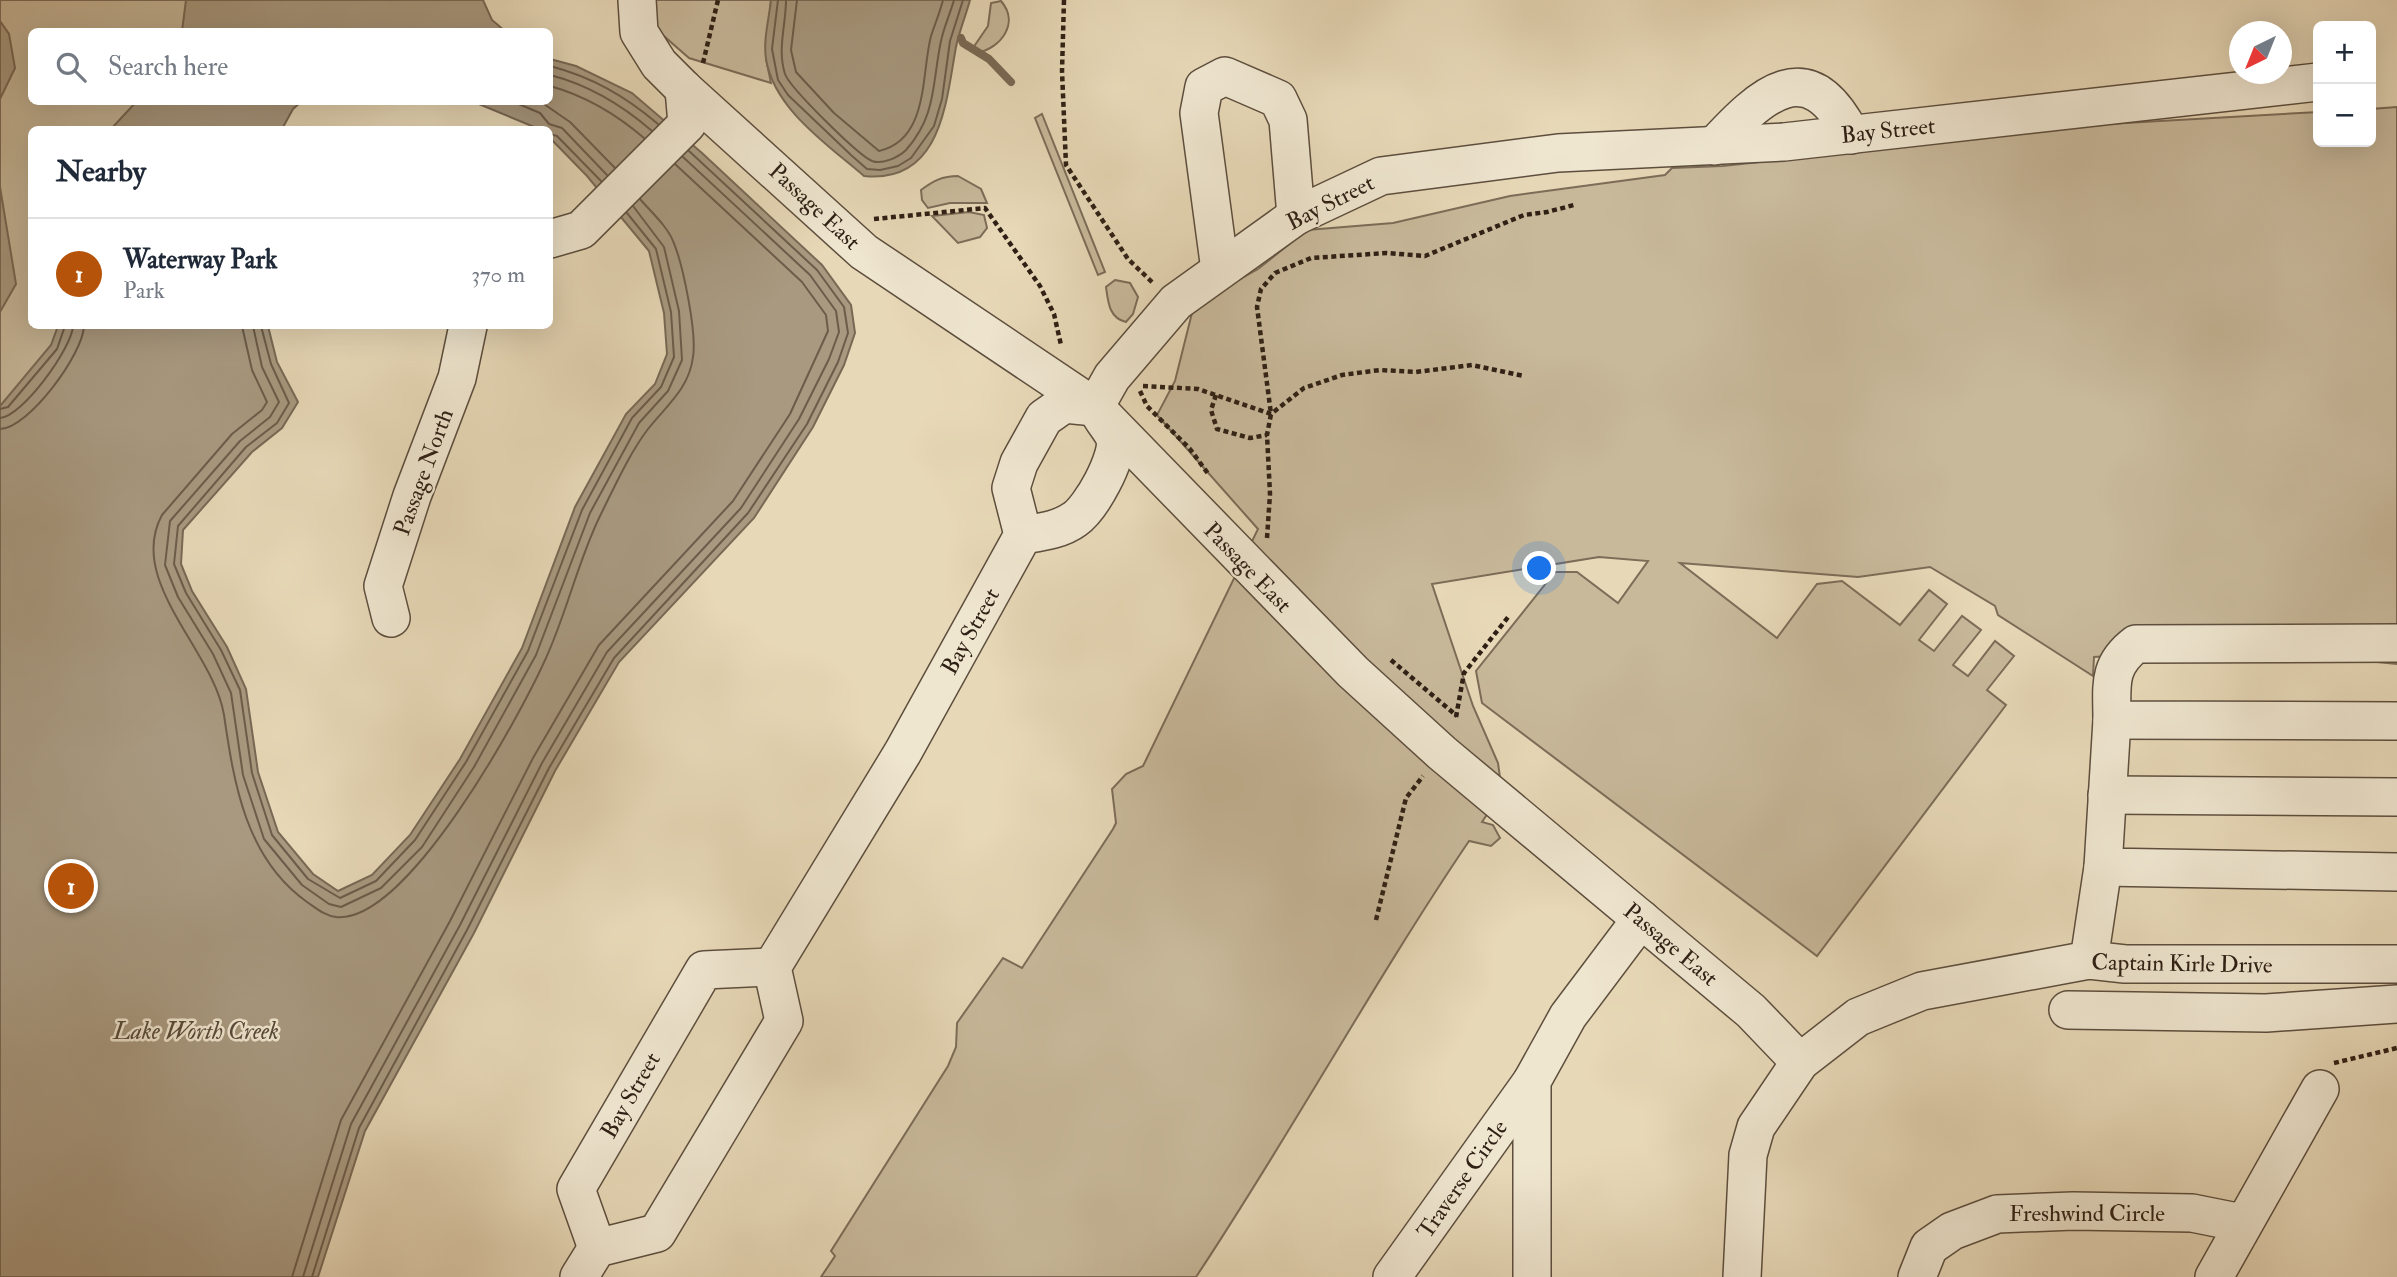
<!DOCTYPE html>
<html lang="en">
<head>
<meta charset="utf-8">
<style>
  :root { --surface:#fff; --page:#f6f6f7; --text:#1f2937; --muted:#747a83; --line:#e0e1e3; --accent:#b45309 }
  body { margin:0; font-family:"IM FELL Double Pica",serif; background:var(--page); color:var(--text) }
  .controls { position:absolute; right:21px; top:21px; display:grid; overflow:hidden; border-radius:10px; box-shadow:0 7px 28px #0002 }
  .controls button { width:63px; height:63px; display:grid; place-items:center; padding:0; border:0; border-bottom:2px solid var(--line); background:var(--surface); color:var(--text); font:35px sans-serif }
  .compass { position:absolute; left:2229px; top:21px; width:63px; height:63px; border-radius:50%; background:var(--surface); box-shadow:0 7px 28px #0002; rotate:223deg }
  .you { position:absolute; left:1540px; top:569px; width:24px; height:24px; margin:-18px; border:5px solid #fff; border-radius:50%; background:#1a73e8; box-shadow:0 0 0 10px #1a73e833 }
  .badge { display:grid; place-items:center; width:46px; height:46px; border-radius:50%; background:var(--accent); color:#fff; font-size:23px; font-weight:700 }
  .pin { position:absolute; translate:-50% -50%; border:4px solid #fff; box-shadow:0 2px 7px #0006 }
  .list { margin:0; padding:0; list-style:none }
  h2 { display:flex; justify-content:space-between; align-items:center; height:91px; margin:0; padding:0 28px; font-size:30px }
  h2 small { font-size:23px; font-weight:400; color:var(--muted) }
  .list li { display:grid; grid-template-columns:46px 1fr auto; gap:21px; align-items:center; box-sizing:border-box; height:112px; padding:0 28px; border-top:2px solid var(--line) }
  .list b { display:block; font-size:26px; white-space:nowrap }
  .list p { margin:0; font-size:23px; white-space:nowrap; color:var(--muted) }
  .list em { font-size:23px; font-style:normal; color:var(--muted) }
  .icon { flex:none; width:38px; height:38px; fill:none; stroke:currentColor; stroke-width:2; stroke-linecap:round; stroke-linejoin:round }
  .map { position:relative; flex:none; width:2397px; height:1277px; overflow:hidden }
  .search { position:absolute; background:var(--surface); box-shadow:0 7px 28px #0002; left:28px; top:28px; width:525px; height:77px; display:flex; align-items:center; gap:18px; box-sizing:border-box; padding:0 24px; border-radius:10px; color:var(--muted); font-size:26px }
  .panel { position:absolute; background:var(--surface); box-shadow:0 7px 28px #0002; left:28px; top:126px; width:525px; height:203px; border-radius:10px }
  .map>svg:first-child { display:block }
  .green { fill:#c8b99b; stroke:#7c6c58; stroke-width:2 }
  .water { fill:#a89980; stroke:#786955; stroke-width:2 }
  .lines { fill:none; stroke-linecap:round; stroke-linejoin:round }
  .shore { stroke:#6c5c4a; stroke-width:2 }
  .stream { stroke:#786955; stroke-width:8 }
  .minor-casing { stroke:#5d4e3e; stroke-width:40 }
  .path { stroke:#2f2015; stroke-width:4.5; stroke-dasharray:5 3.5; stroke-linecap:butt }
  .minor { stroke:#efe6d0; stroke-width:37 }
  .labels { text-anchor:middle; stroke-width:5; stroke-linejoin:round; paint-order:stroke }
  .street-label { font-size:23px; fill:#2f2015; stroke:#efe6d0 }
  .water-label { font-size:24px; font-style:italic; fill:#594a3a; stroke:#efe6d0 }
</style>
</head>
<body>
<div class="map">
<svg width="2397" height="1277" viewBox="0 0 2397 1277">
  <rect width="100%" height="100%" fill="#e7d8b7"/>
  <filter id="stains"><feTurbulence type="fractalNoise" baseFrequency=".00286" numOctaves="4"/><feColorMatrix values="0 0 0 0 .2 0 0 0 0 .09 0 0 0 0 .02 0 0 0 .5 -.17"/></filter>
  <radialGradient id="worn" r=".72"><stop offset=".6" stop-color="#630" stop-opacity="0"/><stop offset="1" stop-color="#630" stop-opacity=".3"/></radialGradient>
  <!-- green -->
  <g class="green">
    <path d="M0 0H207L199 31 32 32V102H177L163 129 32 130V326H72L0 479Z"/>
    <path d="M642 0H771L766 59 771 83 689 58 641 16Z"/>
    <path d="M1001 1C1020 23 1001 48 977 53L973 48 988 26 991 3Z"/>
    <path d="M2397 107V664L2134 638 2110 656 2094 657 2093 676 1998 615 1995 606 1930 567 1858 577 1680 563 1777 638 1817 584 1842 581 1900 625 1929 590 1947 604 1919 640 1934 651 1962 616 1981 630 1953 665 1968 676 1995 641 2014 656 1987 690 2006 705 1817 956 1482 703 1476 671 1555 572H1577L1618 603 1648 561 1599 557 1432 584 1473 706 1498 763 1502 792 1482 822 1493 825 1500 838 1491 846 1469 841C1373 983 1291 1134 1196 1277H821L835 1256 831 1251 948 1066 956 1047 957 1023 1003 958 1022 968 1113 829 1116 823 1112 789 1126 774 1143 766 1258 529 1157 415 1175 381 1194 305 1258 269 1307 230 1393 223 1510 196 1665 175 1672 168 1723 166 2090 125 2318 112V142H2371V109Z"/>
    <path d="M1042 114 1105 272 1098 275 1035 118Z"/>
    <path d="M958 176 981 189 987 203H950L928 208 922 200 921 190C933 181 942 176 958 176Z"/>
    <path d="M969 212 984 215 987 228 980 237 958 243 932 216Z"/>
    <path d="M1115 280 1130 283 1138 297 1133 314 1126 322C1109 318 1108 302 1106 287Z"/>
  </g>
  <!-- water -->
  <g class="water">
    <path d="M186 0H483L492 20 505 31H182Z"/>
    <path d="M771 0H970C966 15 959 32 956 47 946 101 942 184 864 176 828 145 774 109 766 59 763 40 769 19 771 0Z"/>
    <path d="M0 21 9 34 15 68 0 99Z"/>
    <path d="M550 59 576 66 632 93 702 153 822 265 851 305 855 333 844 365 813 427 754 518 619 662 555 771 474 933 365 1131 318 1277H0V406L51 345 58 326H268L277 362 298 402 282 428 252 452 183 530 181 564 192 591 227 647 246 689 258 772 278 832 313 874 338 891 372 875 410 835 460 759 522 648 575 507 626 414 655 384 667 354 664 313 649 251 587 176 550 138V130L539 129 474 102H550Z"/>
    <path d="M136 102H301L293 109 282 129H111Z"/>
    <path d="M0 187 16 284 0 312Z"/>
  </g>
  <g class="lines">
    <!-- shore -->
    <g class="shore">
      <path d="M778 0 772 49 778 80 788 95 851 155 867 169 880 170 898 166 911 158 934 126 942 99 950 41 963 0"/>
      <path d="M786 0C786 25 777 49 785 74 790 88 858 155 872 161 882 165 899 157 906 150 937 115 932 83 941 41 944 27 950 14 954 0"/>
      <path d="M797 0 791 50 796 72 834 113 879 151C929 140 921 74 931 36 935 24 940 12 943 0"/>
      <path d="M550 66C592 77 625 96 658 124"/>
      <path d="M550 75C589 85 621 104 652 131"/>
      <path d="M550 86C586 96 616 114 644 138"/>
      <path d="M514 102 540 113 549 124 562 128 607 175"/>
      <path d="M541 102 570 122 615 168"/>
      <path d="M550 134 557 136 601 181"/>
      <path d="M242 326 252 370 267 402 262 410 232 434 162 515C126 581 214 651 224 715 234 784 246 859 307 902 316 908 325 916 336 917 407 924 520 716 546 658 567 612 578 561 600 516 614 488 629 454 648 429 666 406 689 389 693 357 697 333 683 264 673 241 667 226 651 212 640 199"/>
      <path d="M253 326 262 367 279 402 270 417 240 441 170 521 165 565 178 597 213 654 231 693 243 775 264 839 302 885 329 904 341 907 381 888 422 847 474 767 536 655 590 513 639 423 668 391 682 360 679 311 664 247 633 206"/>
      <path d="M261 326 271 364 289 403 277 423 246 447 178 526 174 564 186 593 221 650 240 690 252 773 272 835 308 879 340 898 376 881 415 840 466 762 528 651 582 510 632 418 661 387 674 357 671 312 656 249 627 213"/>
      <path d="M0 409 8 407 57 349 65 326"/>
      <path d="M0 418C22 417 72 348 73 326"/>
      <path d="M0 429C29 428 83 354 84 326"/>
      <path d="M292 1277 341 1120 450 921 533 758 599 645 733 501 790 414 828 331 826 315 802 282 675 164"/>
      <path d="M303 1277 351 1124 460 925 542 763 607 652 741 508 799 419 829 359 839 332 836 311 810 275 683 157"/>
      <path d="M312 1277 359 1128 467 930 549 768 614 658 748 513 807 424 838 362 848 333 844 307 817 270 689 151"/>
    </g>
    <!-- stream -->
    <path class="stream" d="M961 38 963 43 989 59 1011 82"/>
    <!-- minor casing -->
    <g class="minor-casing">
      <g id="minor">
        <path d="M637 0 639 32 659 64 684 89 864 252 1095 407 1353 672 1442 753 1751 1011 1800 1062"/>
        <path d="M1714 146C1761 95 1808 50 1851 135"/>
        <path d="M550 239 581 230 687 124 684 89"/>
        <path d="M1220 270 1199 113 1204 87 1225 76 1278 99 1288 120 1296 216"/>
        <path d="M1023 535C1041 532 1060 530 1075 519 1091 508 1119 458 1115 439 1113 432 1105 423 1101 416"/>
        <path d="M391 618 383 586 412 496 457 378 468 326"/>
        <path d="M2397 643 2136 644C2107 666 2112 686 2112 720L2397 721"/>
        <path d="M2112 720 2103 867 2397 872"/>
        <path d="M2107 795 2397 797"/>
        <path d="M2089 960 2103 867"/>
        <path d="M2068 1010 2266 1013 2397 1004"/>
        <path d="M597 1248 576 1189 704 970 772 967"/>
        <path d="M579 1277 597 1248 657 1233 784 1021 772 967 903 752 1023 535 1011 488 1019 463 1044 418 1064 404 1095 407 1112 377 1176 302 1296 216 1381 176 1558 153 1784 142 2318 82"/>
        <path d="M1392 1277 1532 1081"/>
        <path d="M1532 1277V1081L1568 1016 1641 919"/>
        <path d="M1742 1277 1748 1155 1756 1127 1800 1062 1858 1017 1922 991 2089 960 2125 964H2397"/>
        <path d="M1917 1277 1929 1247 1952 1231 1997 1214 2073 1211 2192 1213 2242 1223"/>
        <path d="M2214 1277 2320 1089"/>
      </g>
    </g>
    <!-- path -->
    <g class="path">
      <path d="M1064 0 1062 71 1066 165 1128 259 1153 283"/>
      <path d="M703 63 718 0"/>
      <path d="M874 219 985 208 1040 286 1054 314 1061 345"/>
      <path d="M1143 386 1198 389 1271 414 1304 388 1342 375 1380 370 1416 372 1472 365 1524 376"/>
      <path d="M1140 391 1147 406 1190 449 1209 475"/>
      <path d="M1216 395 1211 410 1217 429 1250 438 1267 435"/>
      <path d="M1267 538 1270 494 1267 435 1271 414 1257 307 1261 289 1275 273 1311 258 1387 253 1425 256 1524 215 1547 212 1574 205"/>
      <path d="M1391 660 1457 716"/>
      <path d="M1456 717 1464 673 1509 616"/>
      <path d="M1376 920 1406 798 1423 776"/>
      <path d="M2334 1063 2397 1048"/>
    </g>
    <!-- minor -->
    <use href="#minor" class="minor"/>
  </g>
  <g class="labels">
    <!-- street labels -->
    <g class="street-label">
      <text transform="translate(1888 130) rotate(-6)" y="8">Bay Street</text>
      <text transform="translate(1330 202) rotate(-27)" y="8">Bay Street</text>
      <text transform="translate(815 206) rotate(43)" y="8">Passage East</text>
      <text transform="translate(423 472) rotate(-70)" y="8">Passage North</text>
      <text transform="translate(1248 567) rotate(46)" y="8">Passage East</text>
      <text transform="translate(970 631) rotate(-61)" y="8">Bay Street</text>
      <text transform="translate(1671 944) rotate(40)" y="8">Passage East</text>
      <text transform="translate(2182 963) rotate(1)" y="8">Captain Kirle Drive</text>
      <text transform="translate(630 1095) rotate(-60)" y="8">Bay Street</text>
      <text transform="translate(1462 1179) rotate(-55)" y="8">Traverse Circle</text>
      <text x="2087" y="1221">Freshwind Circle</text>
    </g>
    <!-- water labels -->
    <g class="water-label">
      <text x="196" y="1039">Lake Worth Creek</text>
    </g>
  </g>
  <rect width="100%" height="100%" filter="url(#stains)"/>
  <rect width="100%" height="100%" fill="url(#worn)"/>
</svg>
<div class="controls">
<button>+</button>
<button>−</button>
</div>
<svg class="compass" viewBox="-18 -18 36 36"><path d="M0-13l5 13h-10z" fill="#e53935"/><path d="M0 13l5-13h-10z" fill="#747a83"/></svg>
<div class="you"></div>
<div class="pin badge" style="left:71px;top:886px">1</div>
<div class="search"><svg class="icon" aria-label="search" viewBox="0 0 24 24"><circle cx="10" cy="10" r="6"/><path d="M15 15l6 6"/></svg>Search here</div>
<section class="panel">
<h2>Nearby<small></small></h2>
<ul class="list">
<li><span class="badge">1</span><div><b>Waterway Park</b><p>Park</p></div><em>370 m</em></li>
</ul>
</section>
</div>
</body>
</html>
